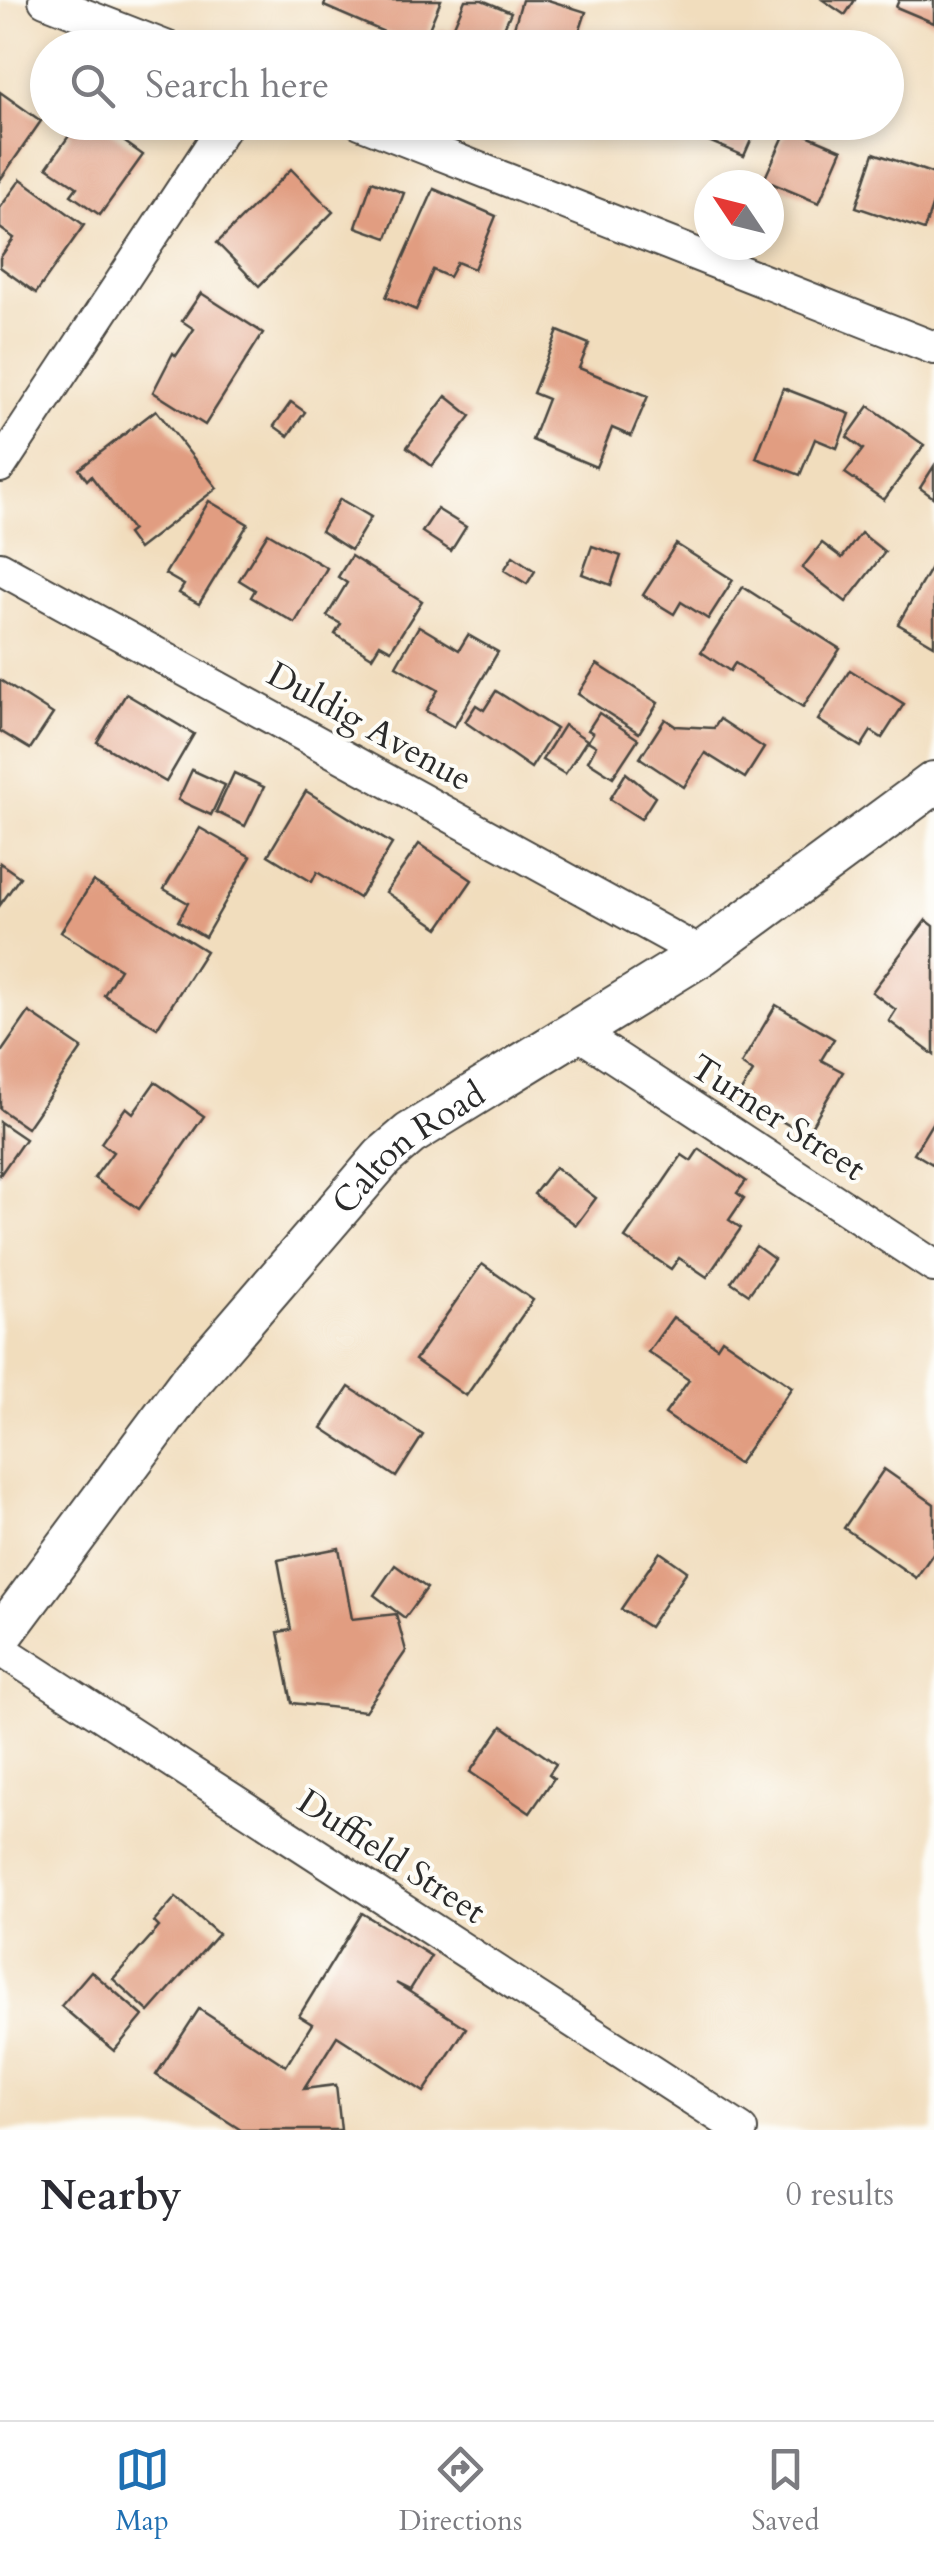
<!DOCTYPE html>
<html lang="en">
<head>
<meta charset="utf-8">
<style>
  :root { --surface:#fff; --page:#f7f7f7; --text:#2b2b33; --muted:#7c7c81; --line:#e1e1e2; --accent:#1f6fb2 }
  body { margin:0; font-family:Cardo,serif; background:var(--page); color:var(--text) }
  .compass { position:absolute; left:694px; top:170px; width:90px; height:90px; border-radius:50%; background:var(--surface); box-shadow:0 5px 15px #0003; rotate:305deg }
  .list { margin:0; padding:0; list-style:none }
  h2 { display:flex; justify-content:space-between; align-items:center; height:130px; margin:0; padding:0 40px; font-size:42px }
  h2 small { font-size:32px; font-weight:400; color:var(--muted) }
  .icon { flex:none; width:55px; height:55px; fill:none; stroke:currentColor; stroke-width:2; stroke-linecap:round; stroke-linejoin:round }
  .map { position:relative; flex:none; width:934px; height:2130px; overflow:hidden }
  .search { position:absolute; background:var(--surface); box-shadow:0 5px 15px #0003; left:30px; right:30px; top:30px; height:110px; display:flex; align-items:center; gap:25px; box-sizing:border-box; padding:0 35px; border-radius:55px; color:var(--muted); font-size:38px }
  .sheet { height:290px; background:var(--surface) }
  nav { display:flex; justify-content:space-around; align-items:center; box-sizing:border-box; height:140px; border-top:2px solid var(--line); background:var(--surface); font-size:28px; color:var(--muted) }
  nav a { display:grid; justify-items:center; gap:5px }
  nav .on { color:var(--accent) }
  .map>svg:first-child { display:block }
  .building { fill:#e19d81 }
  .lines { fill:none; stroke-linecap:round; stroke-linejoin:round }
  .minor-casing { stroke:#494641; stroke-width:36 }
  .major-casing { stroke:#494641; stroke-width:46 }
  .minor { stroke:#fff; stroke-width:32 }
  .major { stroke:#fff; stroke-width:42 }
  .labels { text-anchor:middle; stroke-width:8; stroke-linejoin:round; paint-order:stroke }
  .street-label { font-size:35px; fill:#2b2b2b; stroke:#fdfcf7 }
</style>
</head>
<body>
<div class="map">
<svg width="934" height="2130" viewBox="0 0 934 2130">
  <rect width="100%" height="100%" fill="#fdfcf7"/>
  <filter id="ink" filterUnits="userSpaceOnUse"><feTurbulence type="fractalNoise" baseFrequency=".01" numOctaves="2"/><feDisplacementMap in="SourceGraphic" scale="20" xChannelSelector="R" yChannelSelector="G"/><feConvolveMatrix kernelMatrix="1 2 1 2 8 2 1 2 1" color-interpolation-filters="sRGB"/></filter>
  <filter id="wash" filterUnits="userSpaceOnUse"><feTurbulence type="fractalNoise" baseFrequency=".0048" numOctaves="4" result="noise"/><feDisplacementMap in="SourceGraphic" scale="40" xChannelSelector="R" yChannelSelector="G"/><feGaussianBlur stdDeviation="2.25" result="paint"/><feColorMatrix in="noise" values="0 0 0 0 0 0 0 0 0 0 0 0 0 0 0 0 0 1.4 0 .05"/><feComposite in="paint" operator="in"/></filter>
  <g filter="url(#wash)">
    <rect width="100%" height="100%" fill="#f1ddbd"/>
    <g id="blocks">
      <!-- building -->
      <g class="building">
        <path d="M326 0H441L421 48 324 6Z"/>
        <path d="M465 0H482L511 12 495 48H432L441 29 451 33Z"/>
        <path d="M522 0H548L586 12 574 48H508Z"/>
        <path d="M823 0H855L845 15Z"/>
        <path d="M899 0H934V23L896 7Z"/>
        <path d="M0 92 41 121 0 180Z"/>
        <path d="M72 122H97L143 155 100 215 71 195 77 187 47 167 71 133 66 130Z"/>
        <path d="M612 122H656L650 138Z"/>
        <path d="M694 122H759L744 156 690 133Z"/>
        <path d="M788 127 842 150 819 203 764 180Z"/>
        <path d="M874 153 934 174V201L924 230 856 207Z"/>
        <path d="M291 169 333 212 259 286 217 243Z"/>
        <path d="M21 179 84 225 36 293 0 267V258L14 238 0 228V208Z"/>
        <path d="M372 181 404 193 387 238 356 227Z"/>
        <path d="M434 189 496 216 474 269 457 262 449 277 433 270 416 310 386 297Z"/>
        <path d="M201 293 263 333 205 425 153 392 173 353 176 356 194 329 182 321Z"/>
        <path d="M558 331 589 344 579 368 648 396 631 436 612 428 596 467 532 440 548 399 533 393Z"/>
        <path d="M783 388 850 414 837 448 815 439 800 475 756 458Z"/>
        <path d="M446 396 471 416 432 466 407 447Z"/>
        <path d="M291 402 305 412 288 436 274 426Z"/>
        <path d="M869 406 924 445 884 500 845 473 863 449 847 437Z"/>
        <path d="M156 410 217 488 138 549 127 534 132 530 91 476 87 480 79 469Z"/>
        <path d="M934 466V498L920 488Z"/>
        <path d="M340 499 371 517 351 550 321 531Z"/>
        <path d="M209 501 248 524 199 604 179 593 184 585 165 574Z"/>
        <path d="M437 509 466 527 451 551 422 532Z"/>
        <path d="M268 533 327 568 295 623 251 597 255 590 239 580Z"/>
        <path d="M861 533 885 552 846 602 802 568 822 543 842 558Z"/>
        <path d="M676 544 733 580 708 619 681 602 674 614 643 595Z"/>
        <path d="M592 546 621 556 611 585 582 574Z"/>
        <path d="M351 556 422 601 391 650 380 644 372 657 335 634 341 624 327 616 347 583 338 577Z"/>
        <path d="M513 556 535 571 527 584 504 570Z"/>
        <path d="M934 562V645L898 624Z"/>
        <path d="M743 587 840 649 803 707 735 663 730 671 701 652Z"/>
        <path d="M419 626 459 650 468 635 498 652 454 727 426 711 438 690 396 666Z"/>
        <path d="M597 664 658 703 639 733 578 694Z"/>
        <path d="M850 670 904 704 882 738 871 731 861 747 818 720Z"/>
        <path d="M0 680 53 714 30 749 0 731Z"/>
        <path d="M496 691 556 729 531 768 465 722 476 705 484 710Z"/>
        <path d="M126 694 194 734 166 782 97 742Z"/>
        <path d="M599 713 638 739 613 777 588 761 596 746 588 741 593 733 588 730Z"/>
        <path d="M665 719 675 726 714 728 720 719 764 748 745 778 705 753 684 787 640 758Z"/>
        <path d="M564 725 587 740 565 774 542 760Z"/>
        <path d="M192 770 225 785 211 815 178 800Z"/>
        <path d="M234 773 264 787 245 826 216 812Z"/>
        <path d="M626 773 655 797 641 819 610 799Z"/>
        <path d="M306 791 392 844 359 898 317 872 312 882 268 855Z"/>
        <path d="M200 828 251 857 205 937 178 921 188 903 164 889Z"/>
        <path d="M419 844 472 880 439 928 386 892Z"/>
        <path d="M0 863 20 877 0 905Z"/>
        <path d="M93 881 206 951 157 1028 104 995 120 969 61 932Z"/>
        <path d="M926 920 934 926V1055L889 1021 896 1010 872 992Z"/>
        <path d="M776 1005 834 1039 821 1060 843 1072 806 1135 738 1096 753 1072 741 1064Z"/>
        <path d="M29 1012 82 1048 27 1128 0 1109V1054Z"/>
        <path d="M155 1082 204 1116 139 1209 94 1178 113 1152 101 1143 126 1107 133 1113Z"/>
        <path d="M934 1120V1165L914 1153Z"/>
        <path d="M0 1122 25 1139 0 1175Z"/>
        <path d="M699 1149 746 1181 737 1193 744 1198 729 1220 741 1228 707 1277 679 1258 671 1269 625 1238 682 1155 691 1161Z"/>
        <path d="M555 1167 596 1198 576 1225 534 1194Z"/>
        <path d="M756 1246 774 1259 749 1294 731 1282Z"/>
        <path d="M482 1264 533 1300 466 1396 415 1360Z"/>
        <path d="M673 1317 717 1347 722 1339 792 1387 738 1464 665 1414 689 1380 648 1352Z"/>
        <path d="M349 1387 423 1435 396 1477 322 1428Z"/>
        <path d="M884 1469 934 1504V1552L916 1578 844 1528Z"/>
        <path d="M339 1548 352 1619 396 1614 406 1651 365 1711 292 1703 278 1632 291 1630 278 1560Z"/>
        <path d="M660 1552 687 1571 649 1627 621 1609Z"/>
        <path d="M395 1565 427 1588 405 1618 374 1595Z"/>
        <path d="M502 1726 556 1764 549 1774 554 1778 530 1813 470 1772Z"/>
        <path d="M176 1897 218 1934 149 2012 113 1979 159 1927 154 1922Z"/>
        <path d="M362 1913 431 1956 410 1990 396 1983 466 2028 424 2092 337 2036 304 2089 336 2085 341 2130H241L156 2075 199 2009 286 2066 312 2024 299 2016Z"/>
        <path d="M91 1971 143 2016 114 2051 61 2006Z"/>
      </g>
    </g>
  </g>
  <g filter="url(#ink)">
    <use href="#blocks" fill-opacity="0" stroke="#494641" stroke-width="2.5"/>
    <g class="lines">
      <!-- minor casing -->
      <g class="minor-casing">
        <g id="minor">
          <path d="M45 0 168 48"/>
          <path d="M360 122 934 348"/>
          <path d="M0 466 227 122"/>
          <path d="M0 568 702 954"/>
          <path d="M578 1033 934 1266"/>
          <path d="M0 1649 741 2130"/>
        </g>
      </g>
      <!-- major casing -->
      <g class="major-casing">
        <g id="major">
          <path id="s1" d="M0 1637 189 1383 383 1157 410 1134 702 954 934 783"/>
        </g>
      </g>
      <!-- minor -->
      <use href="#minor" class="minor"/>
      <!-- major -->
      <use href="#major" class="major"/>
    </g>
  </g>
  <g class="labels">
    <!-- street labels -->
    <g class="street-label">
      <text transform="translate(370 726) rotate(29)" y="12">Duldig Avenue</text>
      <text transform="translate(778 1117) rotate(33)" y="12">Turner Street</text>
      <text dy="12" stroke="none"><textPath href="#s1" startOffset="640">Calton Road</textPath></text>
      <text transform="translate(392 1856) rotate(33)" y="12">Duffield Street</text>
    </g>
  </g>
</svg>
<svg class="compass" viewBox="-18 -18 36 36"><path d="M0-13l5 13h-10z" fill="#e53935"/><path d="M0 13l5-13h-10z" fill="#7c7c81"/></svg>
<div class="search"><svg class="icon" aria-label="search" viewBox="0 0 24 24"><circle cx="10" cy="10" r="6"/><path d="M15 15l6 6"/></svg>Search here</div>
</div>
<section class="sheet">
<h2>Nearby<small>0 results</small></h2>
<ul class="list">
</ul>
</section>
<nav>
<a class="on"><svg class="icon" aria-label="map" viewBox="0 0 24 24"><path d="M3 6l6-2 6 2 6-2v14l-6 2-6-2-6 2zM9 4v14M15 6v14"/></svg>Map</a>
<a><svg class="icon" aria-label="directions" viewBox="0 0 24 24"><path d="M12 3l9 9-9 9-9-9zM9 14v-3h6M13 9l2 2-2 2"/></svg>Directions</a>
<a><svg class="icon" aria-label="saved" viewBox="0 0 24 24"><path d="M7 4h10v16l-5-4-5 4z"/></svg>Saved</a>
</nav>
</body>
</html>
